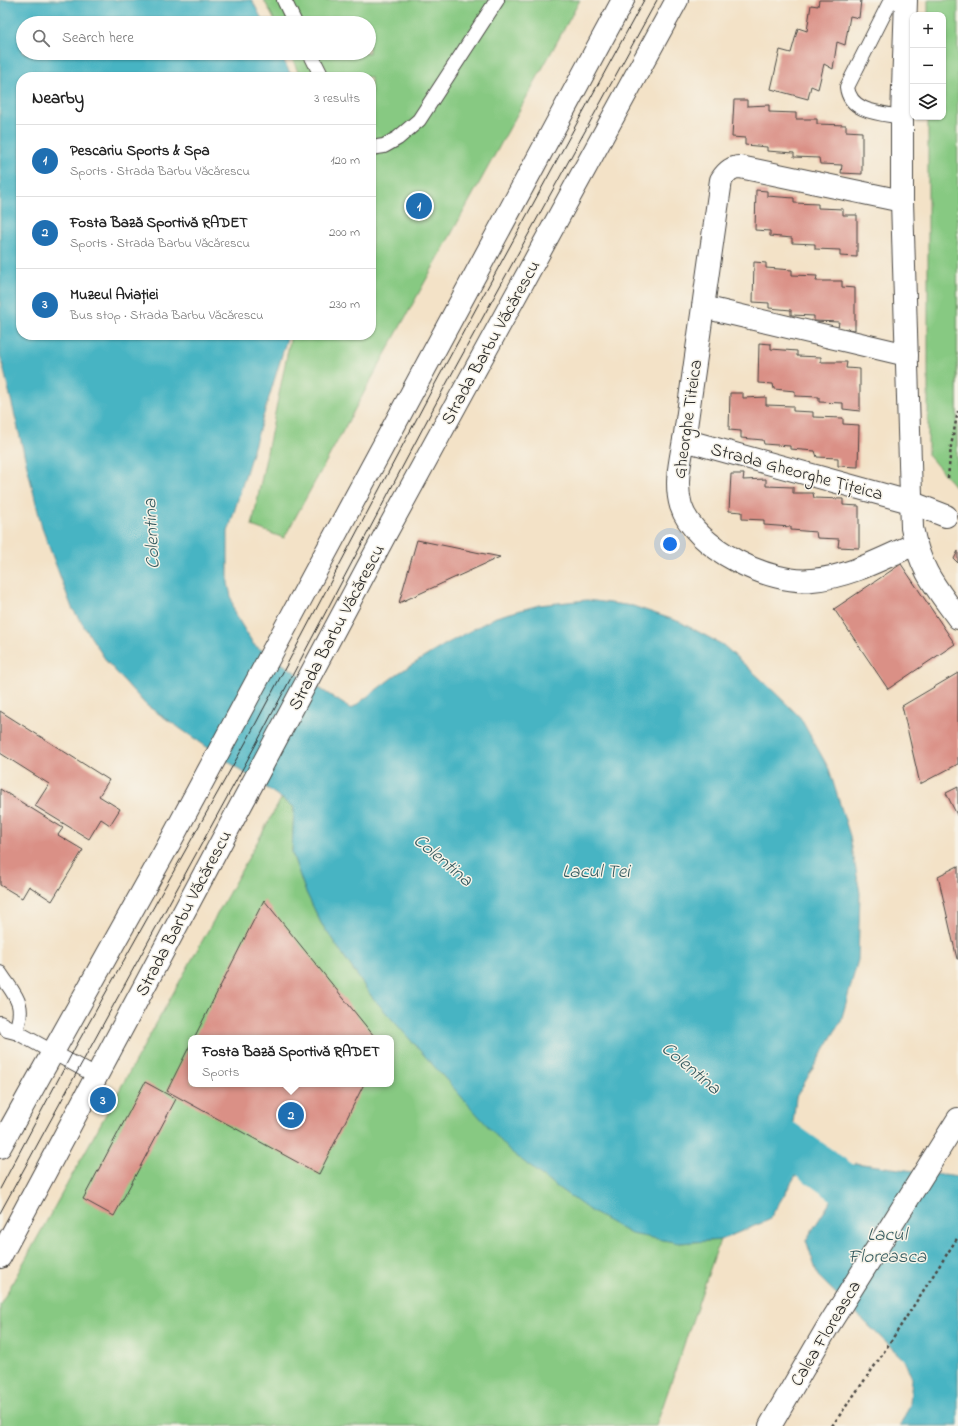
<!DOCTYPE html>
<html lang="en">
<head>
<meta charset="utf-8">
<style>
  :root { --surface:#fff; --page:#f6f6f6; --text:#222; --muted:#767676; --line:#e0e0e0; --accent:#1f6fb2 }
  body { margin:0; font-family:"Indie Flower",sans-serif; background:var(--page); color:var(--text) }
  .controls { position:absolute; right:12px; top:12px; display:grid; overflow:hidden; border-radius:8px; box-shadow:0 1px 3px #0004 }
  .controls button { width:36px; height:36px; display:grid; place-items:center; padding:0; border:0; border-bottom:1px solid var(--line); background:var(--surface); color:var(--text); font:20px sans-serif }
  .you { position:absolute; left:670px; top:544px; width:14px; height:14px; margin:-10px; border:3px solid #fff; border-radius:50%; background:#1a73e8; box-shadow:0 0 0 6px #1a73e833 }
  .badge { display:grid; place-items:center; width:26px; height:26px; border-radius:50%; background:var(--accent); color:#fff; font-size:13px; font-weight:700 }
  .pin { position:absolute; translate:-50% -50%; border:2px solid #fff; box-shadow:0 1px 4px #0006 }
  .popup { position:absolute; left:188px; top:1035px; width:206px; height:52px; box-sizing:border-box; display:grid; place-content:center; border-radius:8px; background:var(--surface); filter:drop-shadow(0 1px 3px #0005); font-size:13px; white-space:nowrap; color:var(--muted) }
  .popup b { font-size:15px; color:var(--text) }
  .popup::after { content:''; position:absolute; left:50%; top:100%; margin-left:-8px; border:8px solid transparent; border-top-color:var(--surface) }
  .list { margin:0; padding:0; list-style:none }
  h2 { display:flex; justify-content:space-between; align-items:center; height:52px; margin:0; padding:0 16px; font-size:17px }
  h2 small { font-size:13px; font-weight:400; color:var(--muted) }
  .list li { display:grid; grid-template-columns:26px 1fr auto; gap:12px; align-items:center; box-sizing:border-box; height:72px; padding:0 16px; border-top:1px solid var(--line) }
  .list b { display:block; font-size:15px; white-space:nowrap }
  .list p { margin:0; font-size:13px; white-space:nowrap; color:var(--muted) }
  .list em { font-size:13px; font-style:normal; color:var(--muted) }
  .icon { flex:none; width:22px; height:22px; fill:none; stroke:currentColor; stroke-width:2; stroke-linecap:round; stroke-linejoin:round }
  .map { position:relative; flex:none; width:958px; height:1426px; overflow:hidden }
  .search { position:absolute; background:var(--surface); box-shadow:0 1px 3px #0004; left:16px; top:16px; width:360px; height:44px; display:flex; align-items:center; gap:10px; box-sizing:border-box; padding:0 14px; border-radius:22px; color:var(--muted); font-size:15px }
  .panel { position:absolute; background:var(--surface); box-shadow:0 1px 3px #0004; left:16px; top:72px; width:360px; height:268px; border-radius:16px }
  .map>svg:first-child { display:block }
  .green { fill:#87c982; stroke:#597a56; fill-rule:evenodd }
  .water { fill:#47b4c3; stroke:#397077 }
  .lines { fill:none; stroke-linecap:round; stroke-linejoin:round }
  .river { stroke:#47b4c3; stroke-width:42 }
  .building { fill:#da9086 }
  .lane-casing { stroke:#494642; stroke-width:16 }
  .street-casing { stroke:#494642; stroke-width:24 }
  .secondary-casing { stroke:#494642; stroke-width:24 }
  .primary-casing { stroke:#494642; stroke-width:24 }
  .path { stroke:#494642; stroke-width:2.5; stroke-dasharray:3 3; stroke-linecap:butt }
  .lane { stroke:#fff; stroke-width:14 }
  .street { stroke:#fff; stroke-width:22 }
  .secondary { stroke:#fff; stroke-width:22 }
  .primary { stroke:#fff; stroke-width:22 }
  .tram { stroke:#2b2b2b; stroke-width:1 }
  .labels { text-anchor:middle; stroke-width:3; stroke-linejoin:round; paint-order:stroke }
  .street-label { font-size:18px; fill:#2b2b2b; stroke:#f7f3e8 }
  .water-label { font-size:19px; font-style:italic; fill:#355b60; stroke:#f7f3e8 }
</style>
</head>
<body>
<div class="map">
<svg width="958" height="1426" viewBox="0 0 958 1426">
  <rect width="100%" height="100%" fill="#f7f3e8"/>
  <filter id="ink" filterUnits="userSpaceOnUse"><feTurbulence type="fractalNoise" baseFrequency=".025" numOctaves="2"/><feDisplacementMap in="SourceGraphic" scale="8" xChannelSelector="R" yChannelSelector="G"/><feConvolveMatrix kernelMatrix="1 2 1 2 8 2 1 2 1" color-interpolation-filters="sRGB"/></filter>
  <filter id="wash" filterUnits="userSpaceOnUse"><feTurbulence type="fractalNoise" baseFrequency=".012" numOctaves="4" result="noise"/><feDisplacementMap in="SourceGraphic" scale="16" xChannelSelector="R" yChannelSelector="G"/><feGaussianBlur stdDeviation="0.9" result="paint"/><feColorMatrix in="noise" values="0 0 0 0 0 0 0 0 0 0 0 0 0 0 0 0 0 1.4 0 .05"/><feComposite in="paint" operator="in"/></filter>
  <g filter="url(#wash)">
    <rect width="100%" height="100%" fill="#f3e2c7"/>
    <!-- green -->
    <g class="green">
      <path d="M264 0H580L284 538 252 526 291 335H371V77H300L290 53H369V23H276Z"/>
      <path d="M928 0H958L957 489 928 455V117H943V15H928Z"/>
      <path d="M281 799 294 807 292 853 305 890 321 923 372 997 679 1243 720 1240 656 1426H0V1305ZM191 1038H391V1084H191Z"/>
    </g>
    <!-- water -->
    <g class="water">
      <path d="M0 0H252L264 23H23V53H280L292 77H21V335H288L228 532V583L235 614 254 645 351 709 397 674 446 644 496 617 539 605 587 600 633 606 680 622 723 645 763 681 800 717 829 769 850 836 860 893 858 960 841 1021 796 1097 793 1124 817 1140 769 1220 720 1240 679 1243 631 1234 592 1212 550 1182 510 1151 372 997 321 923 305 890 292 853 294 807 146 705 107 662 72 608 42 528 0 354Z"/>
      <path d="M855 1163 958 1177V1426H900L910 1404 912 1378 904 1360 818 1276 806 1240Z"/>
    </g>
    <g class="lines">
      <!-- river -->
      <path class="river" d="M760 1124 958 1265"/>
    </g>
    <g id="blocks">
      <!-- building -->
      <g class="building">
        <path d="M819 0H861L859 18 850 16 845 45 837 42 833 69 824 64 818 89 811 86 808 99 771 89 780 50 791 53 798 28 807 31 811 5 818 6Z"/>
        <path d="M734 100H747V106L769 105V112L796 113V119H817V124L846 125V131L862 132V174L841 173 842 165 820 164 819 158 794 157V153L767 151V147L745 145V138L732 137Z"/>
        <path d="M756 190 767 191V196L794 198V203L818 204V208L843 209V215H857V257L840 256V250L815 249V244L792 243V238L770 236V231L755 230Z"/>
        <path d="M754 262 766 263V268L792 270V275L817 276 816 281H842V287L855 288V330L838 328 839 322 814 321V316L791 315V310L769 308V303L753 302Z"/>
        <path d="M759 343 771 344V349L797 351V356L821 357V362H847L846 368 860 369V411L843 409V403L819 402V397L795 396V391L774 389 773 384 758 383Z"/>
        <path d="M730 393H743V398L766 397V405L793 406V411L813 412V417L843 418V424L859 425 858 467 838 466V458L817 457 815 451 790 449V446L764 444 763 440 741 438V431L729 430Z"/>
        <path d="M731 474H744L743 480 766 479V486L793 487V493H813L814 498 843 499V505L859 506V548L838 547 839 539 817 538 816 532 791 530V527L764 525V520L742 519V512L729 511Z"/>
        <path d="M417 540 500 557 399 603Z"/>
        <path d="M958 551V563L954 559Z"/>
        <path d="M901 564 955 644 888 689 834 609Z"/>
        <path d="M958 673V764L920 784 902 706Z"/>
        <path d="M0 711 109 780 99 796 120 809 110 825 101 819 89 839 35 806 49 784 0 753Z"/>
        <path d="M958 787V817L946 793Z"/>
        <path d="M0 789 63 828 58 835 83 850 52 901 29 886 22 898 0 885Z"/>
        <path d="M958 866V959H957L938 876Z"/>
        <path d="M264 900 374 1036 377 1038H194Z"/>
        <path d="M191 1043V1084H364L319 1174 167 1091Z"/>
        <path d="M145 1082 176 1099 114 1216 83 1199Z"/>
      </g>
    </g>
  </g>
  <g filter="url(#ink)">
    <use href="#blocks" fill-opacity="0" stroke="#494642" stroke-width="1"/>
    <g class="lines">
      <!-- lane casing -->
      <g class="lane-casing">
        <g id="lane">
          <path d="M284 0 295 23"/>
          <path d="M891 0 847 87C850 113 881 113 902 117"/>
          <path d="M310 53 322 77"/>
          <path d="M371 148 384 146 398 138 419 120 497 0"/>
          <path d="M0 973C15 996 27 1004 15 1032L7 1030"/>
          <path d="M0 1023 96 1076"/>
        </g>
      </g>
      <!-- street casing -->
      <g class="street-casing">
        <g id="street">
          <path d="M902 201 740 167C731 167 726 172 721 180L685 434C681 459 674 482 681 506 694 548 771 585 812 580 849 577 881 559 915 544"/>
          <path d="M703 307 907 355"/>
          <path d="M684 440 910 502 946 516"/>
        </g>
      </g>
      <!-- secondary casing -->
      <g class="secondary-casing">
        <g id="secondary">
          <path d="M906 0 902 117V201L912 528C920 569 934 585 958 618"/>
          <path d="M770 1426 827 1328 958 1119"/>
        </g>
      </g>
      <!-- primary casing -->
      <g class="primary-casing">
        <g id="primary">
          <path d="M0 1147 169 844 623 0"/>
          <path d="M0 1257 386 533 677 0"/>
        </g>
      </g>
      <!-- path -->
      <g class="path">
        <path d="M948 478 951 446 958 411"/>
        <path d="M832 1426 876 1364 958 1237"/>
      </g>
      <!-- lane -->
      <use href="#lane" class="lane"/>
      <!-- street -->
      <use href="#street" class="street"/>
      <!-- secondary -->
      <use href="#secondary" class="secondary"/>
      <!-- primary -->
      <use href="#primary" class="primary"/>
      <!-- tram -->
      <g class="tram">
        <path d="M0 1189 76 1046 246 742 435 384 644 0"/>
        <path d="M0 1213 255 746 443 390 657 0"/>
      </g>
    </g>
  </g>
  <g class="labels">
    <!-- street labels -->
    <g class="street-label">
      <text transform="translate(490 342) rotate(-61)" y="6">Strada Barbu Văcărescu</text>
      <text transform="translate(687 419) rotate(-82)" y="6">Gheorghe Titeica</text>
      <text transform="translate(797 471) rotate(15)" y="6">Strada Gheorghe Țițeica</text>
      <text transform="translate(336 627) rotate(-62)" y="6">Strada Barbu Văcărescu</text>
      <text transform="translate(183 913) rotate(-62)" y="6">Strada Barbu Văcărescu</text>
      <text transform="translate(825 1333) rotate(-59)" y="6">Calea Floreasca</text>
    </g>
    <!-- water labels -->
    <g class="water-label">
      <text transform="translate(150 534) rotate(-93)" y="7">Colentina</text>
      <text transform="translate(444 859) rotate(40)" y="7">Colentina</text>
      <text x="596" y="877">Lacul Tei</text>
      <text transform="translate(692 1067) rotate(40)" y="7">Colentina</text>
      <text x="887" y="1240">Lacul<tspan x="887" dy="22">Floreasca</tspan></text>
    </g>
  </g>
</svg>
<div class="controls">
<button>+</button>
<button>−</button>
<button><svg class="icon" aria-label="layers" viewBox="0 0 24 24"><path d="M12 4l9 5-9 5-9-5zM3 14l9 5 9-5"/></svg></button>
</div>
<div class="you"></div>
<div class="pin badge" style="left:419px;top:206px">1</div>
<div class="pin badge" style="left:291px;top:1115px">2</div>
<div class="popup"><b>Fosta Bază Sportivă RADET</b>Sports</div>
<div class="pin badge" style="left:103px;top:1100px">3</div>
<div class="search"><svg class="icon" aria-label="search" viewBox="0 0 24 24"><circle cx="10" cy="10" r="6"/><path d="M15 15l6 6"/></svg>Search here</div>
<section class="panel">
<h2>Nearby<small>3 results</small></h2>
<ul class="list">
<li><span class="badge">1</span><div><b>Pescariu Sports &amp; Spa</b><p>Sports · Strada Barbu Văcărescu</p></div><em>120 m</em></li>
<li><span class="badge">2</span><div><b>Fosta Bază Sportivă RADET</b><p>Sports · Strada Barbu Văcărescu</p></div><em>200 m</em></li>
<li><span class="badge">3</span><div><b>Muzeul Aviației</b><p>Bus stop · Strada Barbu Văcărescu</p></div><em>230 m</em></li>
</ul>
</section>
</div>
</body>
</html>
